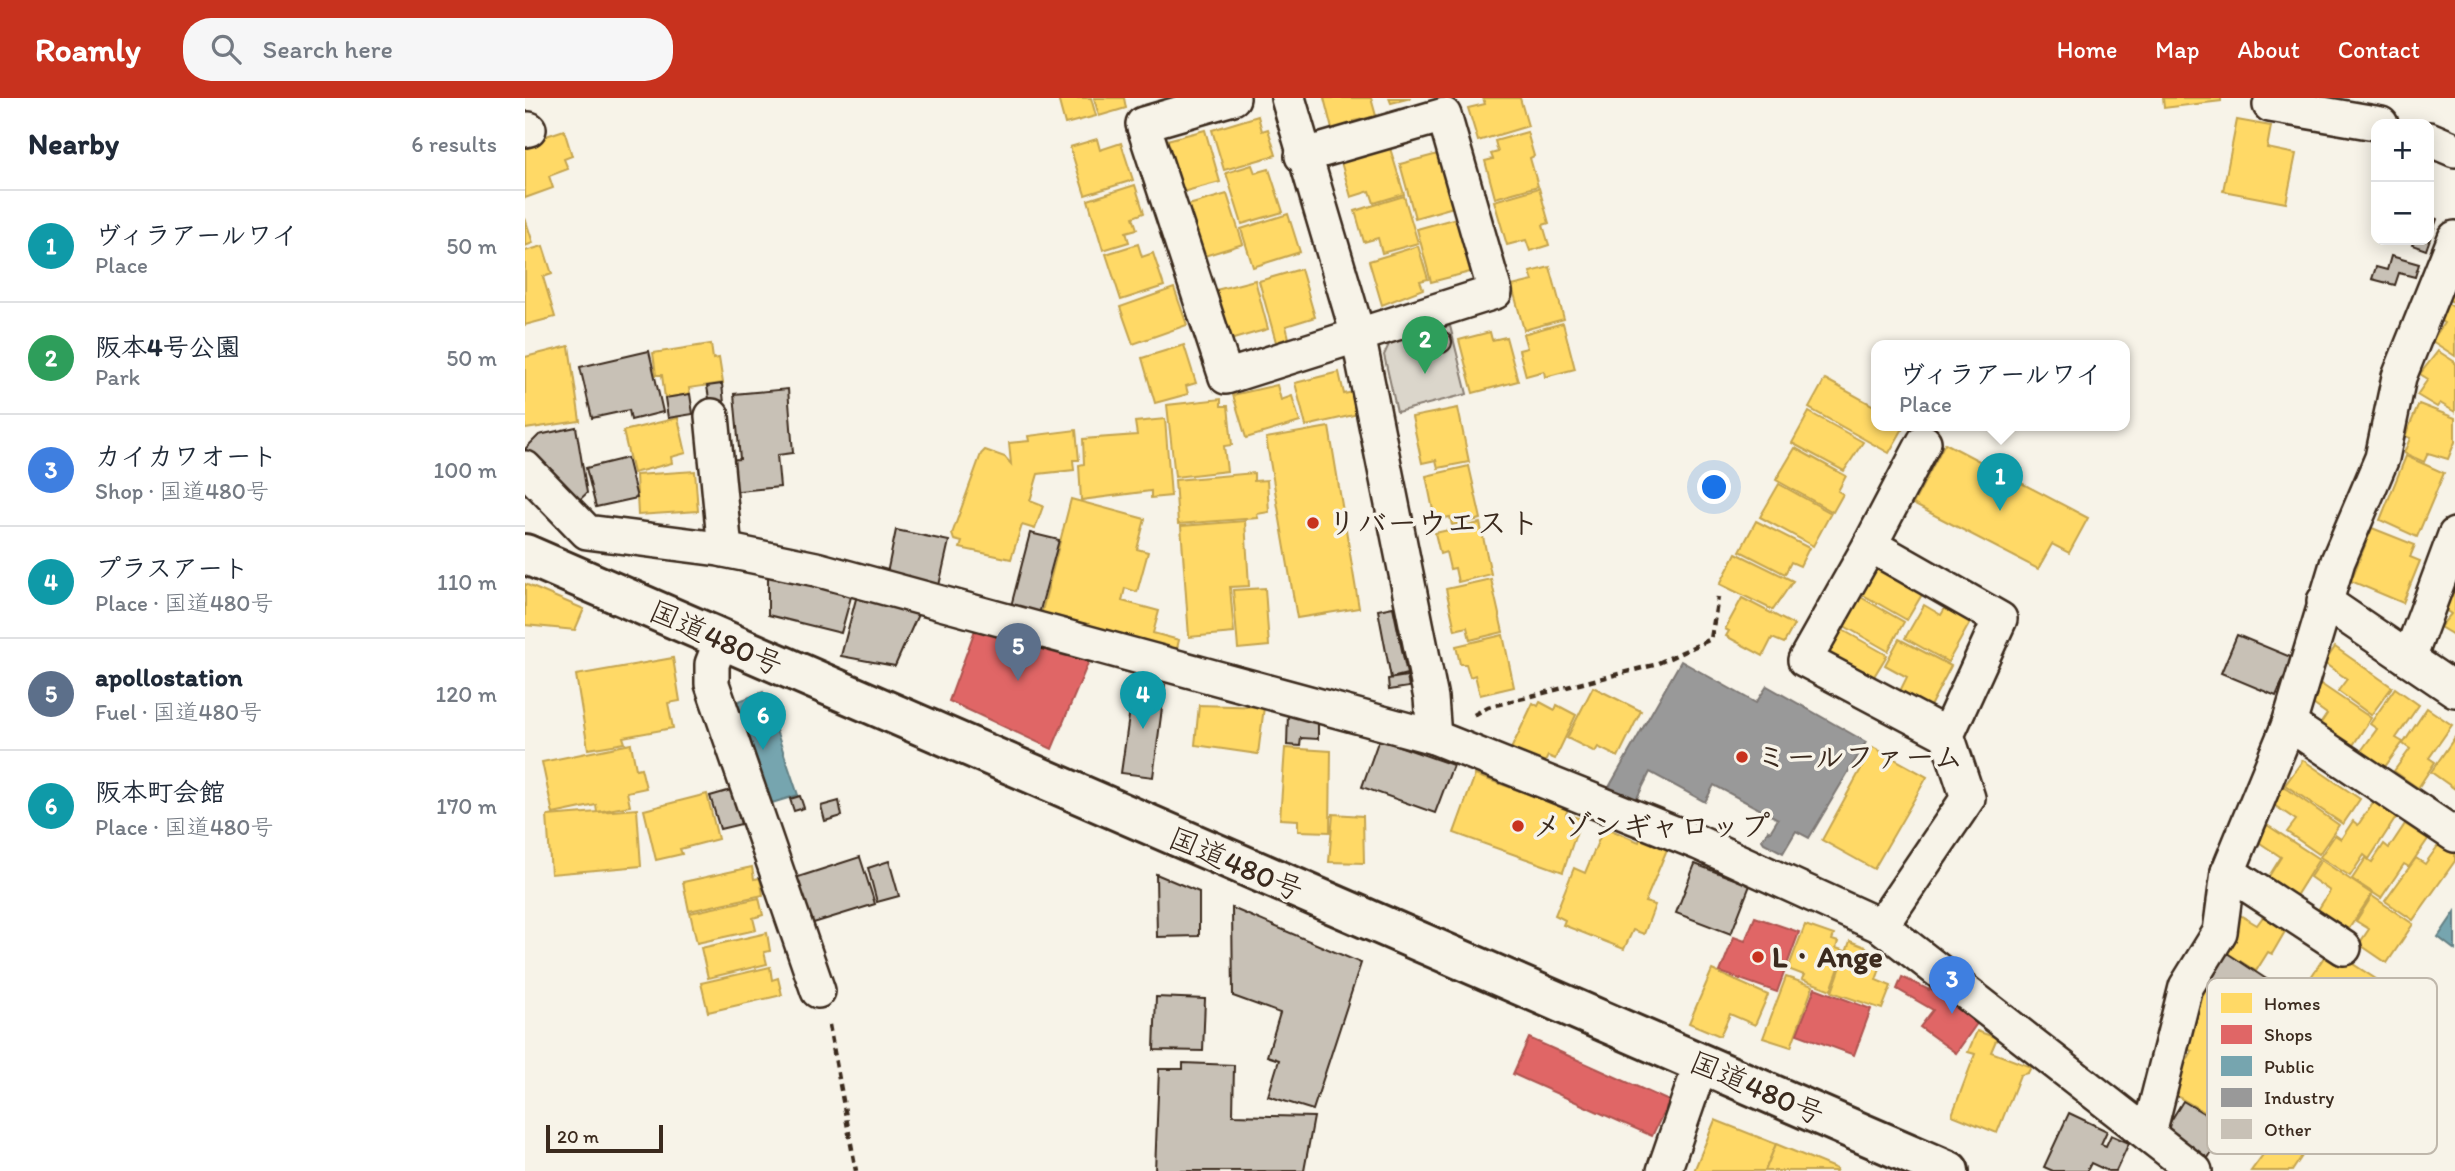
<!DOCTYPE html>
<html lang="en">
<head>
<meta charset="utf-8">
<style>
  :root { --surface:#fff; --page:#f6f6f7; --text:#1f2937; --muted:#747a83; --line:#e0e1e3; --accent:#c8321e }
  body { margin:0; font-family:Itim,"Klee One",sans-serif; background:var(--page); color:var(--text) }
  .controls { position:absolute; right:21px; top:21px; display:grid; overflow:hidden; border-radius:14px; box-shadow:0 4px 18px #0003 }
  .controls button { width:63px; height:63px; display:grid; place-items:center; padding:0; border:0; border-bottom:2px solid var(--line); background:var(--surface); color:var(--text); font:35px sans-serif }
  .scale { position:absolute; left:21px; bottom:18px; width:117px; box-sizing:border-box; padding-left:7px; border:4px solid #3b2a1e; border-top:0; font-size:19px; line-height:24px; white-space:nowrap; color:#3b2a1e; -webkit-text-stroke:5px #f7f3e8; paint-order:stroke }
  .you { position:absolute; left:1190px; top:390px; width:24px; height:24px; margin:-18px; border:5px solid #fff; border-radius:50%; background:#1a73e8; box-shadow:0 0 0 10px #1a73e833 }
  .badge { display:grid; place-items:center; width:46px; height:46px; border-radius:50%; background:var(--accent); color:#fff; font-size:23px; font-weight:700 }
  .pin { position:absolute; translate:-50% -58px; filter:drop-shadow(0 2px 4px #0008) }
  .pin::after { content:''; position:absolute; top:37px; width:24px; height:21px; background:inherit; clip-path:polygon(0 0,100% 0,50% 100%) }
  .popup { position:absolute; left:1346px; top:242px; width:259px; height:91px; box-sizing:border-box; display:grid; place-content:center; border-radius:14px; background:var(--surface); filter:drop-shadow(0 2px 5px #0005); font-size:23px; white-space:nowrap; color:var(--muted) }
  .popup b { font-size:26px; color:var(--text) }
  .popup::after { content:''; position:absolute; left:50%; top:100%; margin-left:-14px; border:14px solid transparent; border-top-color:var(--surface) }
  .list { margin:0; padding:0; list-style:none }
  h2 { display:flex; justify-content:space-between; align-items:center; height:91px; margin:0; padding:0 28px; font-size:30px }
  h2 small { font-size:23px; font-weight:400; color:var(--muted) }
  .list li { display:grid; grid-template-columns:46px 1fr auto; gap:21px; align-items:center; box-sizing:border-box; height:112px; padding:0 28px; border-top:2px solid var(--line) }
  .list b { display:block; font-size:26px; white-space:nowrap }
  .list p { margin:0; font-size:23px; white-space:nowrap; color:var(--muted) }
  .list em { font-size:23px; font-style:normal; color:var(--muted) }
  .icon { flex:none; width:38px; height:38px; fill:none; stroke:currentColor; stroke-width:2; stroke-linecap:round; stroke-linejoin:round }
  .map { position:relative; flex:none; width:1930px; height:1073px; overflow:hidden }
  header { display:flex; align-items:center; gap:42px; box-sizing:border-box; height:98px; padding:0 35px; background:var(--accent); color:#fff }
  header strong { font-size:33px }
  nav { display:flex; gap:38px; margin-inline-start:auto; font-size:24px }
  .search { width:490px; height:63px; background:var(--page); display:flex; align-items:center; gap:18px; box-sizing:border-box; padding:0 24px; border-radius:28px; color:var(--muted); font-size:26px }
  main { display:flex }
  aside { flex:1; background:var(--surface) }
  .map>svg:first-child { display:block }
  .green { fill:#dbd6cb; stroke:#8b8074; stroke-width:2 }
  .homes { fill:#ffd966; stroke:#c4a450; stroke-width:2 }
  .shops { fill:#e06666; stroke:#ae5450; stroke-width:2 }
  .public { fill:#76a5af; stroke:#648084; stroke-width:2 }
  .industry { fill:#999; stroke:#7d7874; stroke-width:2 }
  .building { fill:#c8c1b6; stroke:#3b2a1e; stroke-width:2 }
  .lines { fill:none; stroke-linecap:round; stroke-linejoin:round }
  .street-casing { stroke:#3b2a1e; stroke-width:38 }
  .highway-casing { stroke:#3b2a1e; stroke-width:44 }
  .path { stroke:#3b2a1e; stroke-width:4.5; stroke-dasharray:7 5; stroke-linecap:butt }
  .street { stroke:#f7f3e8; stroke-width:33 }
  .highway { stroke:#f7f3e8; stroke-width:38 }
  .poi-dot { fill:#c8321e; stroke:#f7f3e8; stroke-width:2.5 }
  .labels { text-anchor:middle; stroke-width:7; stroke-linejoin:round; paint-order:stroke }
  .poi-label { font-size:30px; font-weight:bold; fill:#3b2a1e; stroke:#f7f3e8; text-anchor:start }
  .street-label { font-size:30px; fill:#3b2a1e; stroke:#f7f3e8 }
  .key { fill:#f7f3e8; stroke:#bfb7ab; stroke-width:2 }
  .key-label { font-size:19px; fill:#3b2a1e }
</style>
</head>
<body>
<header>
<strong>Roamly</strong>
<div class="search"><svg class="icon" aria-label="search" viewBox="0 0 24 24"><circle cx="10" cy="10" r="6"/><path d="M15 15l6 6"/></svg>Search here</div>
<nav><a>Home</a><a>Map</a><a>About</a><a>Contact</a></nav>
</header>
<main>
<aside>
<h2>Nearby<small>6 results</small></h2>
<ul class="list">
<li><span class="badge" style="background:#0f9aa8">1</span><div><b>ヴィラアールワイ</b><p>Place</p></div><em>50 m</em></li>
<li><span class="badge" style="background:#2e9e5b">2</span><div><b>阪本4号公園</b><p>Park</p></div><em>50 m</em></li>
<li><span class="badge" style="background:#3f7fe0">3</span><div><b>カイカワオート</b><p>Shop · 国道480号</p></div><em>100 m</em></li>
<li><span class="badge" style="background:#0f9aa8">4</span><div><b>プラスアート</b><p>Place · 国道480号</p></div><em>110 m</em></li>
<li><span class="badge" style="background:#5c6f8a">5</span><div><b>apollostation</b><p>Fuel · 国道480号</p></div><em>120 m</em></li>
<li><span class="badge" style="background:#0f9aa8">6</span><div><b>阪本町会館</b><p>Place · 国道480号</p></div><em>170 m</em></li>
</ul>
</aside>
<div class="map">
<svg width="1930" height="1073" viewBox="0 0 1930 1073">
  <rect width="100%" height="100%" fill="#f7f3e8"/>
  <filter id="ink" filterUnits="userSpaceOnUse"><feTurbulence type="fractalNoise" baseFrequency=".0143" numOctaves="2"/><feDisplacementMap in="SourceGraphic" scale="14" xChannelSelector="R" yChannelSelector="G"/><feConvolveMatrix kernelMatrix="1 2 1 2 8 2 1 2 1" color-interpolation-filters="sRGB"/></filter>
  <g filter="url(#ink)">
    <!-- green -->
    <path class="green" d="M925 228 942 296 872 314 859 257 865 244Z"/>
    <!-- homes -->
    <g class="homes">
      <path d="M533 0H566L571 18 540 26Z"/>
      <path d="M569 0H599L601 10 574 18Z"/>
      <path d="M799 0H846L851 18 829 23 831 30 808 35Z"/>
      <path d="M864 0H886L866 5Z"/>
      <path d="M958 0H995L1003 28 953 43 943 10 960 6Z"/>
      <path d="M1638 0H1696V3L1639 10Z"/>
      <path d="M733 18 737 33 743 31 751 57 699 72 687 32Z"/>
      <path d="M1712 22 1746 28 1742 50 1771 56 1761 105 1698 93Z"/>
      <path d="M39 32 47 58 39 61 43 71 24 78 28 90 0 100V45Z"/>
      <path d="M680 32 695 84 657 94 642 42Z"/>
      <path d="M1002 34 1009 58 1005 60 1013 88 970 100 960 63 968 61 966 56 973 54 970 43Z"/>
      <path d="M572 41 575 52 596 45 608 82 560 97 545 49Z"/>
      <path d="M865 50 879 96 849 105 845 93 826 99 816 64Z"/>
      <path d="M917 55 932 108 890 120 875 66Z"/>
      <path d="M727 67 730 75 744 71 758 114 717 126 701 75Z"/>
      <path d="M610 87 619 115 608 119 612 131 601 134 604 144 578 152 563 102Z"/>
      <path d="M1014 90 1024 125 1018 127 1024 147 1005 153 1001 142 982 147 969 103Z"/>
      <path d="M702 96 718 146 676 159 660 108Z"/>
      <path d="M879 98 893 145 857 155 853 140 839 144 830 113Z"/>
      <path d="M763 116 775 154 728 169 716 131Z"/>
      <path d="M935 119 949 173 906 184 892 131Z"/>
      <path d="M0 120 8 145 0 148Z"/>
      <path d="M613 146 617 159 628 155 639 188 596 202 581 156Z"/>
      <path d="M18 148 27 176 18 179 30 219 0 227V153Z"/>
      <path d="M893 148 903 181 895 183 898 191 857 207 844 163Z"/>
      <path d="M1025 169 1039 221 999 232 987 188 1008 183 1005 174Z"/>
      <path d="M776 171 790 219 761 228 764 240 751 244 734 183Z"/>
      <path d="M1930 181V205L1924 202 1927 196 1922 193Z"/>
      <path d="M730 182 743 231 705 242 691 192Z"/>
      <path d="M649 190 662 227 608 246 595 209Z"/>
      <path d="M1922 205 1930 210V258L1907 243 1919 225 1913 221Z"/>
      <path d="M1038 225 1050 271 1020 279 1019 273 1001 278 994 252 1002 250 998 236Z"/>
      <path d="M965 234 967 242 981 239 993 283 948 295 934 242Z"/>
      <path d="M186 246 188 261 194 260 198 285 164 290 165 296 140 300 137 277H131L128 255Z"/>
      <path d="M659 247 671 285 661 288 663 296 630 305 617 260Z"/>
      <path d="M44 248 55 323 0 331V259Z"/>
      <path d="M1913 253 1930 264V314L1915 305 1912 309 1892 297 1903 281 1895 276Z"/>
      <path d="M814 274 819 296 828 294 833 316 781 328 770 285Z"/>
      <path d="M1300 281 1351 309V327H1380L1364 355 1284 310Z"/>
      <path d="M752 287 756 302 767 298 775 324 721 340 708 297Z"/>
      <path d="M696 301V308H703L707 347 699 348 702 373 650 379 642 307Z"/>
      <path d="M1894 306 1930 320V344L1923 361 1903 355 1899 364 1879 355 1885 340 1880 338Z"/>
      <path d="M933 310 944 364 913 370 911 362 897 365 887 319Z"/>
      <path d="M1284 314 1338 344 1319 373 1267 345Z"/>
      <path d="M153 320 161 355 146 359 147 365 108 375 98 333Z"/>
      <path d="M640 321 646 398 626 400V393L556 402 554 367 559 366 558 341 612 337 610 324Z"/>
      <path d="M804 329 834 510 772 520 741 340Z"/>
      <path d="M551 332 554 362H548L549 372 513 376 505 403 518 408 510 431 497 427 486 461 435 450 437 444 429 442 427 436 456 356 460 352 480 359 486 366 484 345 504 343 503 338Z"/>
      <path d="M1420 345 1563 420 1544 455 1527 446 1513 471 1388 406Z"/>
      <path d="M1270 350 1321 378 1313 393 1318 396 1308 414 1251 382Z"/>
      <path d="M1881 358 1919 375 1892 439 1855 422Z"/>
      <path d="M944 368 956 421 927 427 925 419 910 422 901 378Z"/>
      <path d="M170 373 173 413 113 417 111 377Z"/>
      <path d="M729 375V383L742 382 744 414 732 416 733 420 653 426 650 382Z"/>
      <path d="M1254 386 1306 415 1288 448 1235 419Z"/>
      <path d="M546 401 620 421 612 451 623 454 612 494 600 490 597 503 634 513 628 535 654 542 651 555 515 521Z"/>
      <path d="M720 423 724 488 705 489 709 535 664 539 656 428Z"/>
      <path d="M1231 423 1284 450 1275 468 1266 464 1260 476 1215 453Z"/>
      <path d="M955 425 966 476 933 484 930 470 925 471 921 454 915 456 910 435Z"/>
      <path d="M1847 430 1890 447 1885 459 1895 463 1878 505 1826 483Z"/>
      <path d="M1211 455 1268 483 1248 512 1195 486Z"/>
      <path d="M1344 462 1399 493 1382 522 1328 491Z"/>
      <path d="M1930 477V538L1915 529 1926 516 1916 509 1929 493 1923 487Z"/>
      <path d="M966 481 978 534 945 542 942 529 930 532 921 491Z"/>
      <path d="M0 486 59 511 50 532 0 527Z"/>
      <path d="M740 490 744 548 713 551 708 492Z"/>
      <path d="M1325 493 1379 524 1363 553 1309 522Z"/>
      <path d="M1217 500 1269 527 1259 545 1247 540 1238 558 1201 538 1204 533 1200 531Z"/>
      <path d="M1399 507 1416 517 1422 507 1447 521 1423 564 1380 540Z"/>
      <path d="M1307 526 1362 557 1345 585 1291 554Z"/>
      <path d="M978 537 989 589 955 597 950 577 945 579 941 566H935L931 548Z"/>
      <path d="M1374 541 1426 568 1403 612 1374 595 1382 579 1360 567Z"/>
      <path d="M1810 549 1867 589 1846 617 1813 593 1822 581 1799 565Z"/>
      <path d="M148 560 155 603 143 605 148 630 98 639 100 645 63 651 51 577Z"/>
      <path d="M1790 582 1846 620 1826 650 1794 628 1802 616 1778 599Z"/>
      <path d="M1068 589 1116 613 1093 659 1073 649 1070 654 1042 640Z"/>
      <path d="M1870 590 1894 607 1871 640 1878 644 1859 670 1836 653 1852 631 1845 626Z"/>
      <path d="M1015 604 1030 612 1032 607 1051 617 1030 661 1023 658 1019 666 986 651 1008 605 1013 608Z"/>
      <path d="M674 607 739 609 733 656 670 647Z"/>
      <path d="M1902 610 1927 627 1904 660 1910 664 1893 690 1869 673 1885 651 1878 646Z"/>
      <path d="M1930 639V691L1906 674Z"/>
      <path d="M106 646 111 671 116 670 121 690 102 694 105 708 72 714 71 707 28 716 17 664Z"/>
      <path d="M1348 649 1402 679 1349 771 1297 742Z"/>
      <path d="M760 650 806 653 805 734 773 733V722L755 721Z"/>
      <path d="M1778 662 1835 701 1818 726 1760 687Z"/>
      <path d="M950 677 1043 710 1041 716 1056 721 1038 774 929 735Z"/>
      <path d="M1758 688 1814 727 1794 756 1762 734 1771 722 1746 705Z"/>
      <path d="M182 696 193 741 155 751 157 756 131 762 119 712Z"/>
      <path d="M1849 703 1872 718 1844 761 1839 757 1825 778 1795 759 1810 737 1816 741 1828 723 1833 727Z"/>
      <path d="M112 711 116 768 26 776 22 718Z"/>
      <path d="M808 716 838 718 839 765 804 764Z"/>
      <path d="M1880 726 1903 741 1884 769 1879 766 1856 800 1827 781 1841 760 1847 764 1859 746 1864 750Z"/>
      <path d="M1742 727 1794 761 1769 801 1741 783 1756 759 1732 743Z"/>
      <path d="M1079 729 1114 744 1116 738 1143 749 1120 804 1130 807 1119 836 1108 832 1099 851 1038 827 1040 822 1030 817 1049 770 1060 775Z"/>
      <path d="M1915 745 1930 755V763L1888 822 1860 803 1891 760 1900 766Z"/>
      <path d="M1796 762 1847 796 1823 832 1793 812 1805 793 1785 779Z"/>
      <path d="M227 769 229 781 235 780 238 797 164 813 158 784Z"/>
      <path d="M1847 798 1888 826 1862 865 1834 846 1844 831 1831 823Z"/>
      <path d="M234 800 238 817 228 820 231 832 172 845 165 815Z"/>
      <path d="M1740 816 1762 830 1747 856 1743 854 1731 873 1699 853 1705 832 1715 817 1732 827Z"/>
      <path d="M1280 827 1309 837 1307 842 1313 844 1311 850 1320 853 1306 892 1277 881 1279 877 1263 871Z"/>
      <path d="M242 835 245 853 239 854 242 866 183 880 176 850Z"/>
      <path d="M1325 843 1360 857 1351 882 1366 888 1357 911 1307 894Z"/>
      <path d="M1799 859 1812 867 1817 859 1851 881 1830 914 1825 911 1819 920 1814 921 1775 896Z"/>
      <path d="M245 869 247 882 253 880 257 897 183 914 176 885Z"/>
      <path d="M1187 872 1243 897 1230 927 1205 916 1195 938 1164 925Z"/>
      <path d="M1261 879 1288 888 1266 949 1238 940Z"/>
      <path d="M1677 888 1708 908 1714 917 1753 940 1743 957 1754 963 1740 986 1731 979 1702 1027 1645 994 1667 953 1657 949Z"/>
      <path d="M1452 933 1472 940 1466 954 1506 969 1503 975 1495 977 1472 1035 1427 1017 1450 956 1443 954Z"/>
      <path d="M1190 1022 1251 1046 1240 1073H1169Z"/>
      <path d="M1751 1039 1777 1058 1767 1073H1726Z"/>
      <path d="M1251 1046 1312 1071 1311 1073H1240Z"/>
    </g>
    <!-- shops -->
    <g class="shops">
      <path d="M450 532 564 563 527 651 424 603Z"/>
      <path d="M1230 819 1274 834 1252 894 1195 874 1209 839 1220 843Z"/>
      <path d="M1377 879 1404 892 1405 890 1411 894 1414 888 1453 924 1431 955 1395 929 1408 912 1372 891Z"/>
      <path d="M1290 890 1346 911 1329 957 1272 936Z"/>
      <path d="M1004 940 1144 1003 1127 1038 988 976Z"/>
    </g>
    <!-- public -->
    <g class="public">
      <path d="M238 594 273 697 237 708 203 607Z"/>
      <path d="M1930 814V852L1913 839Z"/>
    </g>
    <!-- industry -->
    <path class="industry" d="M1156 563 1231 605 1242 588 1341 644 1284 740 1271 733 1258 755 1239 745 1237 742 1243 732 1245 734 1253 721 1189 687 1180 704 1125 674 1109 706 1083 691Z"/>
    <!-- building -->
    <g class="building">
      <path d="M1904 118 1912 121 1901 152 1887 147 1889 142H1904Z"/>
      <path d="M1866 158 1894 166 1890 179 1874 175 1870 187 1847 181 1851 169 1862 172Z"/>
      <circle cx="916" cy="244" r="11"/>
      <path d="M124 253 138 314 106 322 104 312 67 320 55 269Z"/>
      <path d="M197 286 199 305 185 307 182 288Z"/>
      <path d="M263 291 268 355 252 357 255 389 204 394 201 362 215 361 209 296Z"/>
      <path d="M165 296 168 316 143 320 140 300Z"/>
      <path d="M51 329 62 395 50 406 0 351 14 337Z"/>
      <path d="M102 360 112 400 71 409 61 370Z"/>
      <path d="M371 432 424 443 413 492 361 480Z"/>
      <path d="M505 435 534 442 513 520 485 512Z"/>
      <path d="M243 474 327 495 316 535 243 517Z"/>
      <path d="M332 497 395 512 370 568 316 558Z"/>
      <path d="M868 509 882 576 866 580 853 512Z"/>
      <path d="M1712 537 1768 560 1751 598 1696 575Z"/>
      <path d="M882 578 884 589 864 592 863 581Z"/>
      <path d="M609 583 640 587 628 679 596 675Z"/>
      <path d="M763 615 793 621V641L776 640 775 648 762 647Z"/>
      <path d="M854 641 928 667 910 715 837 689Z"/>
      <path d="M206 692 216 726 195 731 185 698Z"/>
      <path d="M275 698 279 710 269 713 265 701Z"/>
      <path d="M314 703 317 718 300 723 296 708Z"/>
      <path d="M335 759 350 806 282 827 267 781Z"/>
      <path d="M364 763 374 798 352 804 343 770Z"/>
      <path d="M1170 766 1225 787 1206 836 1151 815Z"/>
      <path d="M631 776 674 794V838L632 839Z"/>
      <path d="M707 810 836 865 788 1012 743 998 754 962 742 958 755 915 708 898Z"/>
      <path d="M1699 853 1814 929 1792 963 1677 887Z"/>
      <path d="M631 899 680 901 678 953 629 952Z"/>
      <path d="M658 965 709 967 708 1017 789 1019 779 1073H630L634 971H658Z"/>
      <path d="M1658 1003 1702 1029 1683 1060 1639 1034Z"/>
      <path d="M1544 1015 1582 1033 1576 1046 1581 1048 1586 1037 1604 1045 1591 1073H1583L1566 1065 1562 1073H1528L1519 1069Z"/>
    </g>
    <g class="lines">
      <!-- street casing -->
      <g class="street-casing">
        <g id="street">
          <path d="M708 0 618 26 701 279 970 194 919 17 777 58"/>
          <path d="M763 0 833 237 906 600 909 639"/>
          <path d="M1745 7 1856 26"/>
          <path d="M0 32 4 31"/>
          <path d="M1904 41 1930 52"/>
          <path d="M187 318 200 452"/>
          <path d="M0 370 62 434 194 451 291 471 909 639 1174 745 1356 828 1670 1073"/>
          <path d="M1345 447 1399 344"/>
          <path d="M1799 503 1930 592"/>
          <path d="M196 543 187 566V586L293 893"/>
          <path d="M1884 561 1930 437"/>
          <path d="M1764 626 1930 737"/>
          <path d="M1703 774 1819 850"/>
          <path d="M1356 828 1443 700 1422 637 1475 521 1345 447 1280 562 1422 637"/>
          <path d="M1624 1035 1661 889 1695 834 1703 774 1764 626 1813 463 1857 360 1874 279 1930 140"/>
          <path d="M1139 1073 1176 966"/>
        </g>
      </g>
      <!-- highway casing -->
      <g class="highway-casing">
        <path id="highway" d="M0 456 1424 1073"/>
      </g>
      <!-- path -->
      <g class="path">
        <path d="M949 617 963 609 1129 567 1186 541 1193 499"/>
        <path d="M304 927 331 1073"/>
      </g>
      <!-- street -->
      <use href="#street" class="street"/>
      <!-- highway -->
      <use href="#highway" class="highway"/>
    </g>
  </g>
  <!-- markers -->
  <g class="poi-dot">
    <circle cx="788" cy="425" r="7"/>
    <circle cx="1217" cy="659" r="7"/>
    <circle cx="993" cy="728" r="7"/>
    <circle cx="1233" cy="859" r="7"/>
  </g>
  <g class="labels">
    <!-- poi labels -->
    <g class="poi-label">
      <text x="802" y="435">リバーウエスト</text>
      <text x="1231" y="669">ミールファーム</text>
      <text x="1007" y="738">メゾンギャロップ</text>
      <text x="1247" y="869">L・Ange</text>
    </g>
    <!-- street labels -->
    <g class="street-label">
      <text transform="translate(191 540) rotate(24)" y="10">国道480号</text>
      <text transform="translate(711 766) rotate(23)" y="10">国道480号</text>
      <text transform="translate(1232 990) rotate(23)" y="10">国道480号</text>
    </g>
  </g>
  <!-- legend -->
  <rect x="1682" y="880" width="230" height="176" rx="10" class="key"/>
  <rect x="1696" y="895" width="31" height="20" fill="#ffd966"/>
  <rect x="1696" y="927" width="31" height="19" fill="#e06666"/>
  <rect x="1696" y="958" width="31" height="20" fill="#76a5af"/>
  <rect x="1696" y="990" width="31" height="19" fill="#999"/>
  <rect x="1696" y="1021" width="31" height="20" fill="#c8c1b6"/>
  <g class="key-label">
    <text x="1739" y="912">Homes</text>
    <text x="1739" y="943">Shops</text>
    <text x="1739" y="975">Public</text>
    <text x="1739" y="1006">Industry</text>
    <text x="1739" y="1038">Other</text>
  </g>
</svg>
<div class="controls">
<button>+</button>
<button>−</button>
</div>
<div class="scale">20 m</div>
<div class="you"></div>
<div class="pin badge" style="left:1475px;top:413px;background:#0f9aa8">1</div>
<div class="popup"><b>ヴィラアールワイ</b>Place</div>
<div class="pin badge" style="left:900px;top:276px;background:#2e9e5b">2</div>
<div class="pin badge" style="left:1427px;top:916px;background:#3f7fe0">3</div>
<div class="pin badge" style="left:618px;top:631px;background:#0f9aa8">4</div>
<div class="pin badge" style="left:493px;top:583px;background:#5c6f8a">5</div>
<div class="pin badge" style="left:238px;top:652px;background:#0f9aa8">6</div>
</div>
</main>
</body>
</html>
